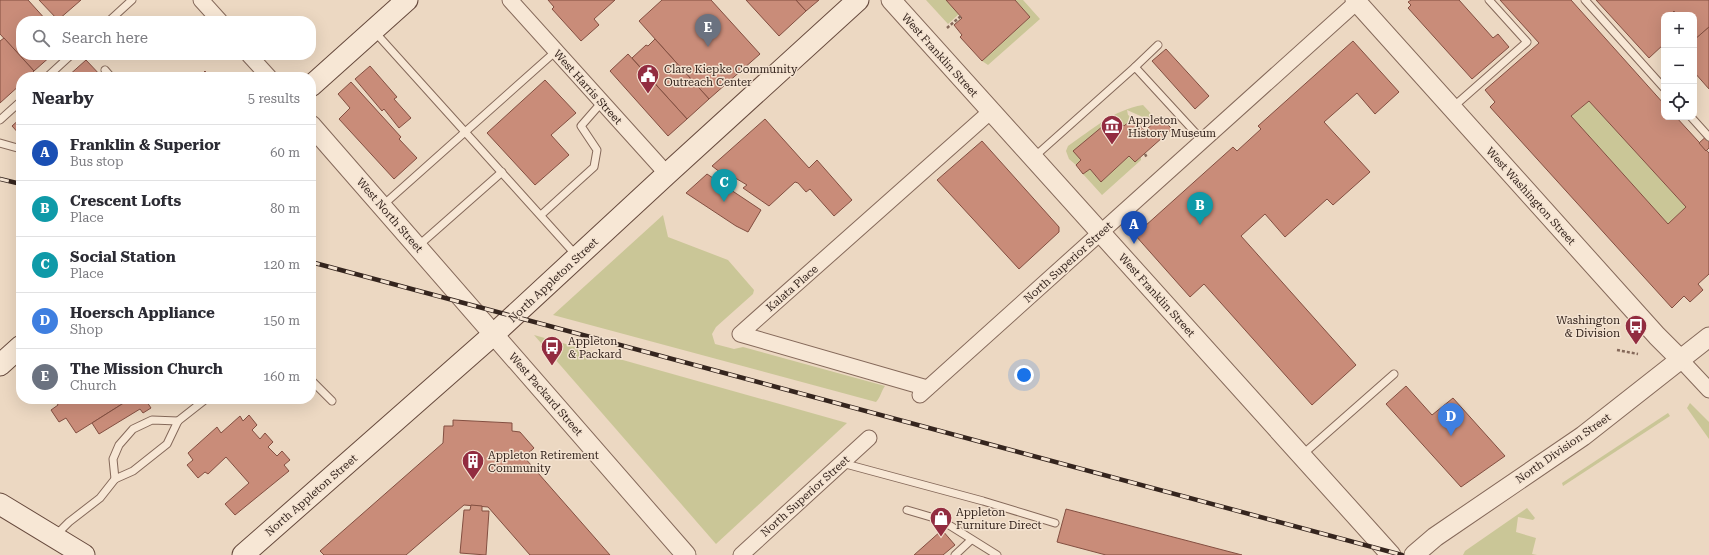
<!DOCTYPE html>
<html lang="en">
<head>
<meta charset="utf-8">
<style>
  :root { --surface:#fff; --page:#f7f7f7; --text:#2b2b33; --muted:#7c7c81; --line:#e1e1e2; --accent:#111827 }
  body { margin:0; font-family:"Roboto Serif",serif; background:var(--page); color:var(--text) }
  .controls { position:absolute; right:12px; top:12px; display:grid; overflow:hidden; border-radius:8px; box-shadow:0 4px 16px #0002 }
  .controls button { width:36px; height:36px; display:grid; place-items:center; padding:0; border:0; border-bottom:1px solid var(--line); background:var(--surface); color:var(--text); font:20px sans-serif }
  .you { position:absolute; left:1024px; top:375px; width:14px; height:14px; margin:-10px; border:3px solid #fff; border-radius:50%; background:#1a73e8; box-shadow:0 0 0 6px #1a73e833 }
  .badge { display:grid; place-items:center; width:26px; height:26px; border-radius:50%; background:var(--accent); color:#fff; font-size:13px; font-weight:700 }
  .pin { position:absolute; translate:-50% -33px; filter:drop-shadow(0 1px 2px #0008) }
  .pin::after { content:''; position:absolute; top:21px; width:14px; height:12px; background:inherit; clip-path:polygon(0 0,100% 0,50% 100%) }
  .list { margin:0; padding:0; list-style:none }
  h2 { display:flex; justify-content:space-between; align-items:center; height:52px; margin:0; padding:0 16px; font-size:17px }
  h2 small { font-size:13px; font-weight:400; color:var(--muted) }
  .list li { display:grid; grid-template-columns:26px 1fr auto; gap:12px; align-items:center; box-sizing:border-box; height:56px; padding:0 16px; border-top:1px solid var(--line) }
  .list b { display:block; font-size:15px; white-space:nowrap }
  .list p { margin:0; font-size:13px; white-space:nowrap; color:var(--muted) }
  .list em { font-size:13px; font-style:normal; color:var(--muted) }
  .icon { flex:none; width:22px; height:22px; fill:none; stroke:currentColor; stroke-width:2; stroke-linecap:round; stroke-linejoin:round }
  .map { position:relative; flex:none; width:1709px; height:555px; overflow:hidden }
  .search { position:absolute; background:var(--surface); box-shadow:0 4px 16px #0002; left:16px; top:16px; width:300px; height:44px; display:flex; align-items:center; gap:10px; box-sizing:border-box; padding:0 14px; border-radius:16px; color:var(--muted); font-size:15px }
  .panel { position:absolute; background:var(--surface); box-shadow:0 4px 16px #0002; left:16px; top:72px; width:300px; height:332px; border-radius:16px }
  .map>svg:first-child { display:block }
  .green { fill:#cac697 }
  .building { fill:#c98c79; stroke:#834f41; fill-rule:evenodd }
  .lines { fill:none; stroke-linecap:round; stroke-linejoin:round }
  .service-casing { stroke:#85695a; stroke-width:9 }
  .minor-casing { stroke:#85695a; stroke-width:17 }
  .tertiary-casing { stroke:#85695a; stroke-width:21 }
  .secondary-casing { stroke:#674a3d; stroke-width:23 }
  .path { stroke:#85695a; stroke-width:2.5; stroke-dasharray:3 2; stroke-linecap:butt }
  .service { stroke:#f7e7d5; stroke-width:7 }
  .minor { stroke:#f7e7d5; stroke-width:15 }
  .tertiary { stroke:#f7e7d5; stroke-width:19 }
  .secondary { stroke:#f7e7d5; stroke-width:21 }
  .rail-casing { stroke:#35251e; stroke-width:4.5 }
  .rail { stroke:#f4e3d1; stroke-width:3; stroke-dasharray:9; stroke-linecap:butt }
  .labels { text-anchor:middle; stroke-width:3; stroke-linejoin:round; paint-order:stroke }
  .street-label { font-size:11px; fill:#35251e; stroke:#f4e3d1 }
  .poi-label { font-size:11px; fill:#35251e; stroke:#f4e3d1; text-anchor:start }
</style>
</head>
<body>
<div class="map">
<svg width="1709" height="555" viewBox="0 0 1709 555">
  <rect width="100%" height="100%" fill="#ecd8c2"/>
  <!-- green -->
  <g class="green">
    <path d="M926 0H946L959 14 948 24Z"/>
    <path d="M1015 0H1023L1040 19 988 65 982 61 1030 17Z"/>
    <path d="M1589 101 1686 207 1668 224 1571 116Z"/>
    <path d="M1143 105 1157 120 1154 122 1127 110 1128 115 1133 118 1124 126 1115 116 1074 151 1081 160 1076 165 1069 159 1066 151 1068 146C1093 129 1113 110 1143 105Z"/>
    <path d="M1129 156 1135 162 1141 157V160L1102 195 1083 174 1090 169 1101 182Z"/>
    <path d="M663 215 668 237 728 260 754 290 753 294 716 327 712 334 715 344 734 349 743 347 885 386C881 391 881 397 876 402L553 315Z"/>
    <path d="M534 335 847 423 716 544Z"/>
    <path d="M1690 403 1709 422V439L1687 408Z"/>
    <path d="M1668 413 1670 416 1563 486 1562 483Z"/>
    <path d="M1527 508 1535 518 1533 520 1518 517 1516 532 1536 538 1532 554 1537 555H1463L1465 551Z"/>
  </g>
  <!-- building -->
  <g class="building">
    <path d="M0 0H28L47 21H21V55H52L34 71 0 34Z"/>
    <path d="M39 0H81L58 20Z"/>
    <path d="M548 0H615L594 19 599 25 581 41 552 9 554 7Z"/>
    <path d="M662 0H711L760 54 709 99 639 21Z"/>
    <path d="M746 0H796L806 11 779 36Z"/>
    <path d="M796 0H819L806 11Z"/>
    <path d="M946 0H1015L1030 17 982 61 960 37 962 35 954 25 962 18Z"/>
    <path d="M1411 0H1459L1493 38 1498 34 1509 47 1472 79 1408 8 1411 5 1408 2Z"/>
    <path d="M1500 0H1571L1664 104V117H1676L1709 153V274L1698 284 1703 290 1690 302 1684 296 1672 308 1490 107 1495 102 1485 90 1539 43ZM1589 101 1686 207 1668 224 1571 116Z"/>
    <path d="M1596 0H1709V27L1697 38 1694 34V15H1677L1674 11 1670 15H1664V20L1661 23 1664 26V44L1649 58Z"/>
    <path d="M1709 27V89L1694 72V40Z"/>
    <path d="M4 38 34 71 28 77H21V84L0 103V41Z"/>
    <path d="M655 39 709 99 687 119 632 58 646 45 648 46Z"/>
    <path d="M1353 41 1399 92 1375 114 1357 93 1324 122 1370 172 1333 205 1327 199 1285 237 1265 214 1241 236 1356 365 1312 405 1204 284 1190 297 1135 235 1233 147 1237 151 1261 129 1258 126Z"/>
    <path d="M1166 49 1209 96 1195 109 1152 61Z"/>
    <path d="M628 54 687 119 668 136 610 71Z"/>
    <path d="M86 60 102 77H67Z"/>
    <path d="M370 66 397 97 394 99 411 118 399 128 384 109 382 111 355 79Z"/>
    <path d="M205 71 210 77H199Z"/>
    <path d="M545 80 576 113 551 135 569 155 535 185 487 133Z"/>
    <path d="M351 82 401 137 399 139 417 158 394 179 339 119 350 108 338 94Z"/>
    <path d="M1115 116 1124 126 1133 118 1145 131 1160 117 1172 129 1135 162 1129 156 1101 182 1090 169 1083 174 1076 165 1081 160 1073 151Z"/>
    <path d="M21 118V136L12 126Z"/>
    <path d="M765 119 809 168 817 160 852 200 834 216 810 189 806 192 798 183 795 182 769 206 743 188 747 185 732 176 729 179 712 166Z"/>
    <path d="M1709 134V148L1706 151 1699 143Z"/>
    <path d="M982 141 1059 227V232L1019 269 937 180Z"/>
    <path d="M707 174 761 210 748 232 736 226 686 193Z"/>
    <path d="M1406 386 1432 415 1453 398 1505 456 1461 487 1386 404Z"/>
    <path d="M55 399H130L76 433 66 418 59 422 51 410 58 405Z"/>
    <path d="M130 399H145L151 408 143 413 140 409 99 434 92 423Z"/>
    <path d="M249 415 257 425 252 430 260 439 265 433 273 442 268 447 277 456 282 451 290 460 284 465 289 471 235 515 225 504 249 483 226 457 208 474 205 472 198 478 187 465 193 460 188 453 217 427 221 433 240 416 243 421Z"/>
    <path d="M453 420 512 423V431L520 432 534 448 524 457 610 555H530L488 507 464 505 406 555H324L320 551 443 443 444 426H453Z"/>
    <path d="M471 505 482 506V511H489L486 555 460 553 464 510H470Z"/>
    <path d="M1066 509 1242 555H1106L1057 542Z"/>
    <path d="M942 530 955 545 943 555H914Z"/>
  </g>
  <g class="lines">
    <!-- service casing -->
    <g class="service-casing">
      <g id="service">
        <path d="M1585 0 1664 88"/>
        <path d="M109 21 132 0"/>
        <path d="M374 31 576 255"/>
        <path d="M1135 67 1158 45"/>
        <path d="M105 70 111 77"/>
        <path d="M47 77 71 55"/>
        <path d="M1452 108 1527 42 1489 0"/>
        <path d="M1691 117 1709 137"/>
        <path d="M0 120 21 101"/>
        <path d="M0 143 21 149"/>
        <path d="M1033 158 1135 67 1203 141"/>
        <path d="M382 206 556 51"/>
        <path d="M541 215 594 167 597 150 581 126 602 102"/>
        <path d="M418 246 502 172"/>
        <path d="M311 380 332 401"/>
        <path d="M1302 455 1394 374"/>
        <path d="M842 463 983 501 1055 523"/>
        <path d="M115 479 113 459 119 445 133 429 152 420 178 421"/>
        <path d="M907 510 941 520 997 555"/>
        <path d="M56 535 69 522 100 498 115 479 133 471 167 444 178 421 206 399"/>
        <path d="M955 555 971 540"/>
      </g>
    </g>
    <!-- minor casing -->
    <g class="minor-casing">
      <g id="minor">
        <path d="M201 0 220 21"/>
        <path d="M510 0 667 174"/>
        <path d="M249 55 269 77"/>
        <path d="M1680 359 1709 390"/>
        <path d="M927 388 740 334 990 112"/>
        <path d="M920 395 1359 0"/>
        <path d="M741 555 869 438"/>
      </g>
    </g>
    <!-- tertiary casing -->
    <g class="tertiary-casing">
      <g id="tertiary">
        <path d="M891 0 1391 555"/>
        <path d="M1355 0 1657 336 1680 359"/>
        <path d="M311 125 686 555"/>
        <path d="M1414 555 1435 537 1583 436 1709 337"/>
      </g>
    </g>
    <!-- secondary casing -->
    <g class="secondary-casing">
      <g id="secondary">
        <path d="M311 86 407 0"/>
        <path d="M0 365 21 346"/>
        <path d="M0 504 84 555"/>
        <path d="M243 555 494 334 667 174 858 0"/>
      </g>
    </g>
    <!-- path -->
    <g class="path">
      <path d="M947 28 961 16"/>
      <path d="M1145 154 1147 158"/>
      <path d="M1617 350 1638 354"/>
    </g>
    <!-- service -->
    <use href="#service" class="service"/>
    <!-- minor -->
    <use href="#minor" class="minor"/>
    <!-- tertiary -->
    <use href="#tertiary" class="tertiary"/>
    <!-- secondary -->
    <use href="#secondary" class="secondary"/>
    <!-- rail casing -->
    <g class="rail-casing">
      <g id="rail">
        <path d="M0 179 21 184"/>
        <path d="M311 262 1402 555"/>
      </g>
    </g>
    <!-- rail -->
    <use href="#rail" class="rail"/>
  </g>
  <!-- icons -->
  <defs>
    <g id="civic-pin" transform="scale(1.15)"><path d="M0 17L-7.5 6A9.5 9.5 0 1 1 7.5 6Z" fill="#922c40" stroke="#f4e3d1"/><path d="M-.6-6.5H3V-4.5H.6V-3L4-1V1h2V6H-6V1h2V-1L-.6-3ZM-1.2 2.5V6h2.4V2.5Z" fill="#fff"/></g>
    <g id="museum-pin" transform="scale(1.15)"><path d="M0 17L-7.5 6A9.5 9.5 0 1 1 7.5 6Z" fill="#922c40" stroke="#f4e3d1"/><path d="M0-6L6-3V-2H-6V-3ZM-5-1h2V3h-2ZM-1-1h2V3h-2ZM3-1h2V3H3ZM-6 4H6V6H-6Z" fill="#fff"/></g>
    <g id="bus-pin" transform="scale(1.15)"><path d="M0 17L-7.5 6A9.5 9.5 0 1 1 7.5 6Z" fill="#922c40" stroke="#f4e3d1"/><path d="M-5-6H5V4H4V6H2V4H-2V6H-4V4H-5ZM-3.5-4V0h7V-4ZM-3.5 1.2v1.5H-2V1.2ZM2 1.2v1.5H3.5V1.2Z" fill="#fff"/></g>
    <g id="building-pin" transform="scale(1.15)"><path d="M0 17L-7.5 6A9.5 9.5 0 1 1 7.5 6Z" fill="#922c40" stroke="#f4e3d1"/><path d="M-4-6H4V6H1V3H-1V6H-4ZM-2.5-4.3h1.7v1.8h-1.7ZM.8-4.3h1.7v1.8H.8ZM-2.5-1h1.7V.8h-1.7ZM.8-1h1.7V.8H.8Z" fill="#fff"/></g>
    <g id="shop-pin" transform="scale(1.15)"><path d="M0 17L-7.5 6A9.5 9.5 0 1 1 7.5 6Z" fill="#922c40" stroke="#f4e3d1"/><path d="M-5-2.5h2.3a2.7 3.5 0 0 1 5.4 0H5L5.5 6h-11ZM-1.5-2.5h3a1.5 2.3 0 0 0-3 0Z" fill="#fff"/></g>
  </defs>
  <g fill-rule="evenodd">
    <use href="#civic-pin" x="648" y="75"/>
    <use href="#museum-pin" x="1112" y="126"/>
    <use href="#bus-pin" x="1636" y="326"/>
    <use href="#bus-pin" x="552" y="347"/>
    <use href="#building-pin" x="473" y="461"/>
    <use href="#shop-pin" x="941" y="518"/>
  </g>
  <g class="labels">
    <!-- street labels -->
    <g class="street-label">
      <text transform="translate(940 55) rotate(48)" y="4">West Franklin Street</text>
      <text transform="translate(588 87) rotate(48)" y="4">West Harris Street</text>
      <text transform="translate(1531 196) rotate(48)" y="4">West Washington Street</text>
      <text transform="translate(390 215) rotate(49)" y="4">West North Street</text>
      <text transform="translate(1068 262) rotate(-42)" y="4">North Superior Street</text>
      <text transform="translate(553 280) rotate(-43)" y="4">North Appleton Street</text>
      <text transform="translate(792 288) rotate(-41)" y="4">Kalata Place</text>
      <text transform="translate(1157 295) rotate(48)" y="4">West Franklin Street</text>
      <text transform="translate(546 394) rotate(49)" y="4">West Packard Street</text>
      <text transform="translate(1563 448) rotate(-35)" y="4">North Division Street</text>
      <text transform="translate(311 495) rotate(-41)" y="4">North Appleton Street</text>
      <text transform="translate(805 496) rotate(-42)" y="4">North Superior Street</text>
    </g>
    <!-- poi labels -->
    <g class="poi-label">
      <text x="664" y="73">Clare Kiepke Community<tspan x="664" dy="13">Outreach Center</tspan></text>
      <text x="1128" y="124">Appleton<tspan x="1128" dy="13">History Museum</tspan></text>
      <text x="1620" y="324" text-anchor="end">Washington<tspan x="1620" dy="13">&amp; Division</tspan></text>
      <text x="568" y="345">Appleton<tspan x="568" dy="13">&amp; Packard</tspan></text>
      <text x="488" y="459">Appleton Retirement<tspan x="488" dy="13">Community</tspan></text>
      <text x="956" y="516">Appleton<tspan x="956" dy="13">Furniture Direct</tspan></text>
    </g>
  </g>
</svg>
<div class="controls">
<button>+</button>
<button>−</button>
<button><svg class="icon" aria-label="locate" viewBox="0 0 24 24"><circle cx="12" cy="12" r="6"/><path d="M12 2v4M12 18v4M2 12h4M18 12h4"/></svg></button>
</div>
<div class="you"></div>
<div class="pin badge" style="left:1134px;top:244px;background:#1a4fb4">A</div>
<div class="pin badge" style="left:1200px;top:225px;background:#0f9aa8">B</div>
<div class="pin badge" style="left:724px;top:202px;background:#0f9aa8">C</div>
<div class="pin badge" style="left:1451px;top:436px;background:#3f7fe0">D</div>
<div class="pin badge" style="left:708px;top:47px;background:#6b7280">E</div>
<div class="search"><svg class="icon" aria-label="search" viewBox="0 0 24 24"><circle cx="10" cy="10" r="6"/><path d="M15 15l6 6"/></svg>Search here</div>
<section class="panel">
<h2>Nearby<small>5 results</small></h2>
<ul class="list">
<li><span class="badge" style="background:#1a4fb4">A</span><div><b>Franklin &amp; Superior</b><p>Bus stop</p></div><em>60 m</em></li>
<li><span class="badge" style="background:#0f9aa8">B</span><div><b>Crescent Lofts</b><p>Place</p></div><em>80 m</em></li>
<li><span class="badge" style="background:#0f9aa8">C</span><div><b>Social Station</b><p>Place</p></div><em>120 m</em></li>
<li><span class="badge" style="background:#3f7fe0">D</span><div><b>Hoersch Appliance</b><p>Shop</p></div><em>150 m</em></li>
<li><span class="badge" style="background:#6b7280">E</span><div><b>The Mission Church</b><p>Church</p></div><em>160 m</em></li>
</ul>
</section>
</div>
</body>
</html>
